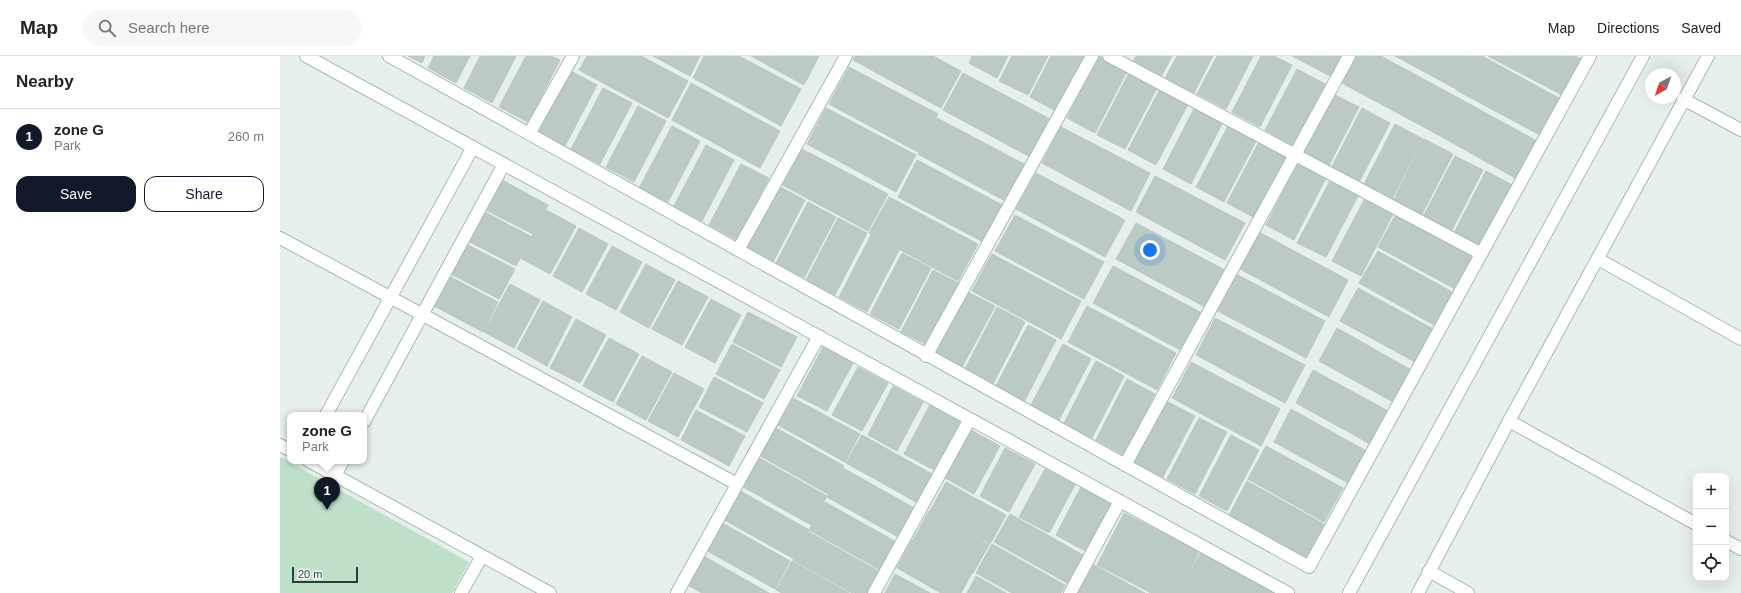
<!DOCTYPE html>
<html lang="en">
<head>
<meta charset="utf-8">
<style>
  :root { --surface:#fff; --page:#f6f6f6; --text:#222; --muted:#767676; --line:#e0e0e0; --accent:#111827 }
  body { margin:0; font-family:Helvetica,sans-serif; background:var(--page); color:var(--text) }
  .controls { position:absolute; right:12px; bottom:12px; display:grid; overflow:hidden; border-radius:8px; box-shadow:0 4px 16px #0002 }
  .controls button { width:36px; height:36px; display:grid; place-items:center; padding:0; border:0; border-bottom:1px solid var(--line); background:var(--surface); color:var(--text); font:20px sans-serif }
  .compass { position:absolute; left:1365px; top:12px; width:36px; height:36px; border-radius:50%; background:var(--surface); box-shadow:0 4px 16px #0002; rotate:220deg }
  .scale { position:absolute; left:12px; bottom:10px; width:66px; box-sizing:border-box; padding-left:4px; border:2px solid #24423a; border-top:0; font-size:11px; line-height:14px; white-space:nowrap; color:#24423a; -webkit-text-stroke:3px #f7fbf9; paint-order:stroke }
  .you { position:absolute; left:870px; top:194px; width:14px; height:14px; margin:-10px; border:3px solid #fff; border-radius:50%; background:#1a73e8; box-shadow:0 0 0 6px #1a73e833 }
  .badge { display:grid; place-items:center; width:26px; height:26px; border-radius:50%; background:var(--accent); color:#fff; font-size:13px; font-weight:700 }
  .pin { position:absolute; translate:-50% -33px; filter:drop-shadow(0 1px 2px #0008) }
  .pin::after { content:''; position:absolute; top:21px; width:14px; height:12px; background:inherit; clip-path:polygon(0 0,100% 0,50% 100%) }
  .popup { position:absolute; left:7px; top:356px; width:80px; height:52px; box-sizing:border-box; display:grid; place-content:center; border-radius:8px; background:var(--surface); filter:drop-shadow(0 1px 3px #0005); font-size:13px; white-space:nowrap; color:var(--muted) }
  .popup b { font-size:15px; color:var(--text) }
  .popup::after { content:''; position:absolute; left:50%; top:100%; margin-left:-8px; border:8px solid transparent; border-top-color:var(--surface) }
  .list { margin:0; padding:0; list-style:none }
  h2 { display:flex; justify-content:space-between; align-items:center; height:52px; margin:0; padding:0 16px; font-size:17px }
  h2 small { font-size:13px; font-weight:400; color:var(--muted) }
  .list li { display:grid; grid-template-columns:26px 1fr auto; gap:12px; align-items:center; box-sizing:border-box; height:56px; padding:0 16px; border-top:1px solid var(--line) }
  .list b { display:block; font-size:15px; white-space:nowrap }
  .list p { margin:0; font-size:13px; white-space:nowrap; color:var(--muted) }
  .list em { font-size:13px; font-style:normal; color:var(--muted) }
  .actions { display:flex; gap:8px; padding:12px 16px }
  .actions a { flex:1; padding:9px 0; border:1px solid var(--accent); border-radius:12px; text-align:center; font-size:14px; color:var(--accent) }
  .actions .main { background:var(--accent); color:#fff }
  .icon { flex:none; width:22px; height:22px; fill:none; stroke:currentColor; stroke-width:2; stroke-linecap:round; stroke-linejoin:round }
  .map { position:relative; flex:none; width:1461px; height:537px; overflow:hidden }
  header { display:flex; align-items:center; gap:24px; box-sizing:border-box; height:56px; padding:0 20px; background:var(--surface); border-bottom:1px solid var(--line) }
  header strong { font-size:19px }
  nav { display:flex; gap:22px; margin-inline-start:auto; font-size:14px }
  .search { width:280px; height:36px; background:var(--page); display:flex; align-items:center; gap:10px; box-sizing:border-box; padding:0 14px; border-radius:22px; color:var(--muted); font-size:15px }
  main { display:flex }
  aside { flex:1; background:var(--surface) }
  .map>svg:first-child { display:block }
  .green { fill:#bfe0c8 }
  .building { fill:#bbcac4; stroke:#b8c9c2 }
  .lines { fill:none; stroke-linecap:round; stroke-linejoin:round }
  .minor-casing { stroke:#a8b8b2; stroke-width:14 }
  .minor { stroke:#fff; stroke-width:12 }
</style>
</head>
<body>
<header>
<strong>Map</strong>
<div class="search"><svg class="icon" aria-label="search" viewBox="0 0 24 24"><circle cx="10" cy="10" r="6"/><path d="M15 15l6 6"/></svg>Search here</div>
<nav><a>Map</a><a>Directions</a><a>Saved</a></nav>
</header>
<main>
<aside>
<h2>Nearby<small></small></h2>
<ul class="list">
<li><span class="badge">1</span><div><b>zone G</b><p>Park</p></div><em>260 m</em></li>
</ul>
<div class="actions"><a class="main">Save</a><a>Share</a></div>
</aside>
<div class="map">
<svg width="1461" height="537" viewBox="0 0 1461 537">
  <rect width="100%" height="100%" fill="#e6efeb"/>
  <!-- green -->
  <path class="green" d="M0 401 189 506 172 537H0Z"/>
  <!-- building -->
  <g class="building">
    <path d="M128 0H145L142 7Z"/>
    <path d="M154 0H190L176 27 148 12Z"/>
    <path d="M200 0H236L212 47 184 32Z"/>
    <path d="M246 0H271L280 4 248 66 219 51Z"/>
    <path d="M307 0H361L408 25 388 62 299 14Z"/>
    <path d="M373 0H420L410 20Z"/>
    <path d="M424 0H459L521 33 501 70 413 22Z"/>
    <path d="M471 0H539L524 29Z"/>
    <path d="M575 0H653L681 15 661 52 573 4Z"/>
    <path d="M692 0H728L717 22 689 7Z"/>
    <path d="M732 0H768L748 39 719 25Z"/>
    <path d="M771 0H807L778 56 750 41Z"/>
    <path d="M819 0 847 15 815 77 787 62Z"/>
    <path d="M856 0H892L881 21 853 6Z"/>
    <path d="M897 0H933L914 37 885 22Z"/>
    <path d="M937 0H973L946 53 917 38Z"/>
    <path d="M981 0H994L1012 9 980 71 952 56Z"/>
    <path d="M1012 0H1063L1052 21Z"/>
    <path d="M1072 0H1101L1173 39 1153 76 1058 25Z"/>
    <path d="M1115 0H1194L1176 33Z"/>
    <path d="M1194 0H1202L1279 42 1260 79 1176 34Z"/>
    <path d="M1208 0H1295L1301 3 1282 39Z"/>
    <path d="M569 11 658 58 638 96 549 48Z"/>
    <path d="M1017 13 1045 28 1013 89 985 74Z"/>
    <path d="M289 14 317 29 285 90 257 75Z"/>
    <path d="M683 17 772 64 752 102 663 54Z"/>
    <path d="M849 17 877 32 845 93 817 79Z"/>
    <path d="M411 27 500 75 480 112 392 64Z"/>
    <path d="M323 32 352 47 320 108 291 93Z"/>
    <path d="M880 33 908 48 876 109 848 94Z"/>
    <path d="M1051 37 1079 51 1047 113 1019 98Z"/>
    <path d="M1173 39 1257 85 1237 123 1153 76Z"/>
    <path d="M358 50 386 65 354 126 326 111Z"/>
    <path d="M915 51 943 66 911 128 883 113Z"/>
    <path d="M546 52 636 99 616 136 527 88Z"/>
    <path d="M1082 52 1110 67 1078 128 1050 114Z"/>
    <path d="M657 62 746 109 727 146 638 98Z"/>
    <path d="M1115 68 1143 83 1111 145 1083 130Z"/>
    <path d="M392 70 420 85 388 146 359 132Z"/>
    <path d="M948 70 976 85 944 146 916 131Z"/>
    <path d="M781 71 870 117 851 155 762 107Z"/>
    <path d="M1144 83 1173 98 1141 160 1113 145Z"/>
    <path d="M979 86 1007 101 975 162 947 147Z"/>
    <path d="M426 89 454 104 422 165 394 150Z"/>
    <path d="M518 91 608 138 588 175 499 127Z"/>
    <path d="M1175 100 1203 114 1171 176 1143 161Z"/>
    <path d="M637 104 726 151 707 188 618 141Z"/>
    <path d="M1018 107 1046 122 1014 184 986 169Z"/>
    <path d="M461 108 489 122 457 184 429 169Z"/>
    <path d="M1206 115 1234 130 1202 192 1174 177Z"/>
    <path d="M756 117 845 164 825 201 736 153Z"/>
    <path d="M875 120 965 167 945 204 856 156Z"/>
    <path d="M220 123 268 149 253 178 204 153Z"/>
    <path d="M1050 125 1078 140 1046 201 1017 187Z"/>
    <path d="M496 129 525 144 493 206 464 191Z"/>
    <path d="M609 141 698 188 678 225 589 177Z"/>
    <path d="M1084 144 1113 158 1081 220 1052 205Z"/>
    <path d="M528 146 556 161 524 222 496 207Z"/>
    <path d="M266 154 296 170 270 218 240 202Z"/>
    <path d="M203 155 252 181 236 210 188 185Z"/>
    <path d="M1116 158 1193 200 1175 233 1098 191Z"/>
    <path d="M735 159 824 206 804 243 715 195Z"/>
    <path d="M558 162 587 177 555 239 526 224Z"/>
    <path d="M856 167 945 214 925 251 836 203Z"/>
    <path d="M299 172 328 188 302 236 273 220Z"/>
    <path d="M979 176 1068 224 1049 261 960 213Z"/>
    <path d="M591 179 619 194 587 256 559 241Z"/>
    <path d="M186 188 235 213 219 243 171 218Z"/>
    <path d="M332 190 362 206 336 254 306 238Z"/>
    <path d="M1098 195 1174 237 1156 270 1079 227Z"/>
    <path d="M622 197 651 212 619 273 590 258Z"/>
    <path d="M712 198 801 245 781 283 692 235Z"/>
    <path d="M366 208 395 224 369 272 340 256Z"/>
    <path d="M833 210 922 257 902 295 813 247Z"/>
    <path d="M653 214 682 229 650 290 621 276Z"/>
    <path d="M956 218 1045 265 1026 302 936 254Z"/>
    <path d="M169 220 218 246 203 276 154 250Z"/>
    <path d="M398 225 428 241 402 289 372 273Z"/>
    <path d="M230 228 260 244 234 292 204 276Z"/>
    <path d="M1078 232 1155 274 1137 307 1060 265Z"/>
    <path d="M686 235 715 250 682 311 654 296Z"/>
    <path d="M431 243 461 259 435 307 405 291Z"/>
    <path d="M263 245 292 261 267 310 237 293Z"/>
    <path d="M807 250 896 297 877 334 788 286Z"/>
    <path d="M717 251 745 266 713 328 685 313Z"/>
    <path d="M468 256 517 281 501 311 453 286Z"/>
    <path d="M935 262 1025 309 1005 347 916 299Z"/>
    <path d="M296 263 326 279 300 327 270 312Z"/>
    <path d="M748 269 776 284 744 346 716 330Z"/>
    <path d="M1057 272 1133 315 1115 347 1039 305Z"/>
    <path d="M329 282 359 298 333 346 303 330Z"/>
    <path d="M452 288 500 314 484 343 436 318Z"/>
    <path d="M783 288 811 303 779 364 751 349Z"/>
    <path d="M543 291 573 307 547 355 517 340Z"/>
    <path d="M362 300 392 316 366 364 336 348Z"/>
    <path d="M816 305 844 320 812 382 784 367Z"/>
    <path d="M911 306 1000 353 981 390 892 342Z"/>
    <path d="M578 311 608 327 582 375 552 359Z"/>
    <path d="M1033 314 1110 356 1092 389 1016 347Z"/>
    <path d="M394 317 424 333 398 381 368 365Z"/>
    <path d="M434 321 483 347 467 376 419 351Z"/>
    <path d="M847 323 875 338 844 399 816 384Z"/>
    <path d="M613 330 643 346 617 395 588 379Z"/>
    <path d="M513 342 580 378 565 406 498 369Z"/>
    <path d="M886 345 915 360 883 421 854 406Z"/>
    <path d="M650 349 680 365 654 414 624 398Z"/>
    <path d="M1011 353 1088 396 1070 428 994 386Z"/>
    <path d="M416 354 465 380 449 410 401 384Z"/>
    <path d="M919 362 947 376 915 438 887 423Z"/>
    <path d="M491 369 564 410 548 438 475 397Z"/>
    <path d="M691 374 720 390 694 438 665 422Z"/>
    <path d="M582 379 652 418 636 446 566 407Z"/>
    <path d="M951 379 979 394 947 455 919 440Z"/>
    <path d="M986 390 1063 432 1044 466 968 423Z"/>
    <path d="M725 392 755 408 729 456 700 440Z"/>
    <path d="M474 399 547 440 531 469 458 428Z"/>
    <path d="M563 412 636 453 620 482 547 441Z"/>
    <path d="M765 413 795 429 769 477 739 461Z"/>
    <path d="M967 425 1044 468 1026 501 949 459Z"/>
    <path d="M666 426 726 459 710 488 650 455Z"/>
    <path d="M801 431 831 447 805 495 776 479Z"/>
    <path d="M457 433 529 474 514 503 441 462Z"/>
    <path d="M545 446 618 487 602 515 529 474Z"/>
    <path d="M649 455 709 489 693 517 633 484Z"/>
    <path d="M844 457 883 477 856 529 817 509Z"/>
    <path d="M730 458 803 499 787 527 714 486Z"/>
    <path d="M437 464 510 505 495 533 422 492Z"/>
    <path d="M529 476 602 517 591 537H572L513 504Z"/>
    <path d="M883 477 919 496 898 537H871L856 529Z"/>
    <path d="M632 484 692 517 681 537H661L617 512Z"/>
    <path d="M712 488 785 529 781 537H732L696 517Z"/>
    <path d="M921 496 958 516 946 537H898Z"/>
    <path d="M420 498 489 537H422L404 527Z"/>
    <path d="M512 505 569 537H502L496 534Z"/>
    <path d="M814 509 865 537H798Z"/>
    <path d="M958 516 993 536V537H946Z"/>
    <path d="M615 518 650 537H605Z"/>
    <path d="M696 520 726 537H687Z"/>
  </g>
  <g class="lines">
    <!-- minor casing -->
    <g class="minor-casing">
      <g id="minor">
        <path d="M26 0 1008 537"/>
        <path d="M109 0 1029 511 1310 0"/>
        <path d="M829 0 1200 197"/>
        <path d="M1403 43 1461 74"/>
        <path d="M249 78 293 0"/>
        <path d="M0 182 457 428"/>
        <path d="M458 194 566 0"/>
        <path d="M1318 203 1461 283"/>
        <path d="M646 300 812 0"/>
        <path d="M46 359 193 91"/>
        <path d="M1229 365 1416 468"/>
        <path d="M84 366 224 108"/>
        <path d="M0 389 10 394"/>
        <path d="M29 405 270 537"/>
        <path d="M845 409 1069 0"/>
        <path d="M55 419 63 405"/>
        <path d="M1446 485 1461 493"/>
        <path d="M1149 515 1188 537"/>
        <path d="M181 537 202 500"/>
        <path d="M397 537 539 280"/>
        <path d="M594 537 690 363"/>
        <path d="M790 537 840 445"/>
        <path d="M1069 537 1363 0"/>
        <path d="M1138 537 1229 365 1428 0"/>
      </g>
    </g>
    <!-- minor -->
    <use href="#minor" class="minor"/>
  </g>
</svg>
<div class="controls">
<button>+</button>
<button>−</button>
<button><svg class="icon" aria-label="locate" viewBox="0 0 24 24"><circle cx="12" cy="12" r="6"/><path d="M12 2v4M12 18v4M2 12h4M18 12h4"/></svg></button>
</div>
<svg class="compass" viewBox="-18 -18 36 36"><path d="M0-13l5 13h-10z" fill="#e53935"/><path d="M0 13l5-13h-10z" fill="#767676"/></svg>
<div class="scale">20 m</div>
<div class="you"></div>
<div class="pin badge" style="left:47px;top:454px">1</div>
<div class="popup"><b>zone G</b>Park</div>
</div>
</main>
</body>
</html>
